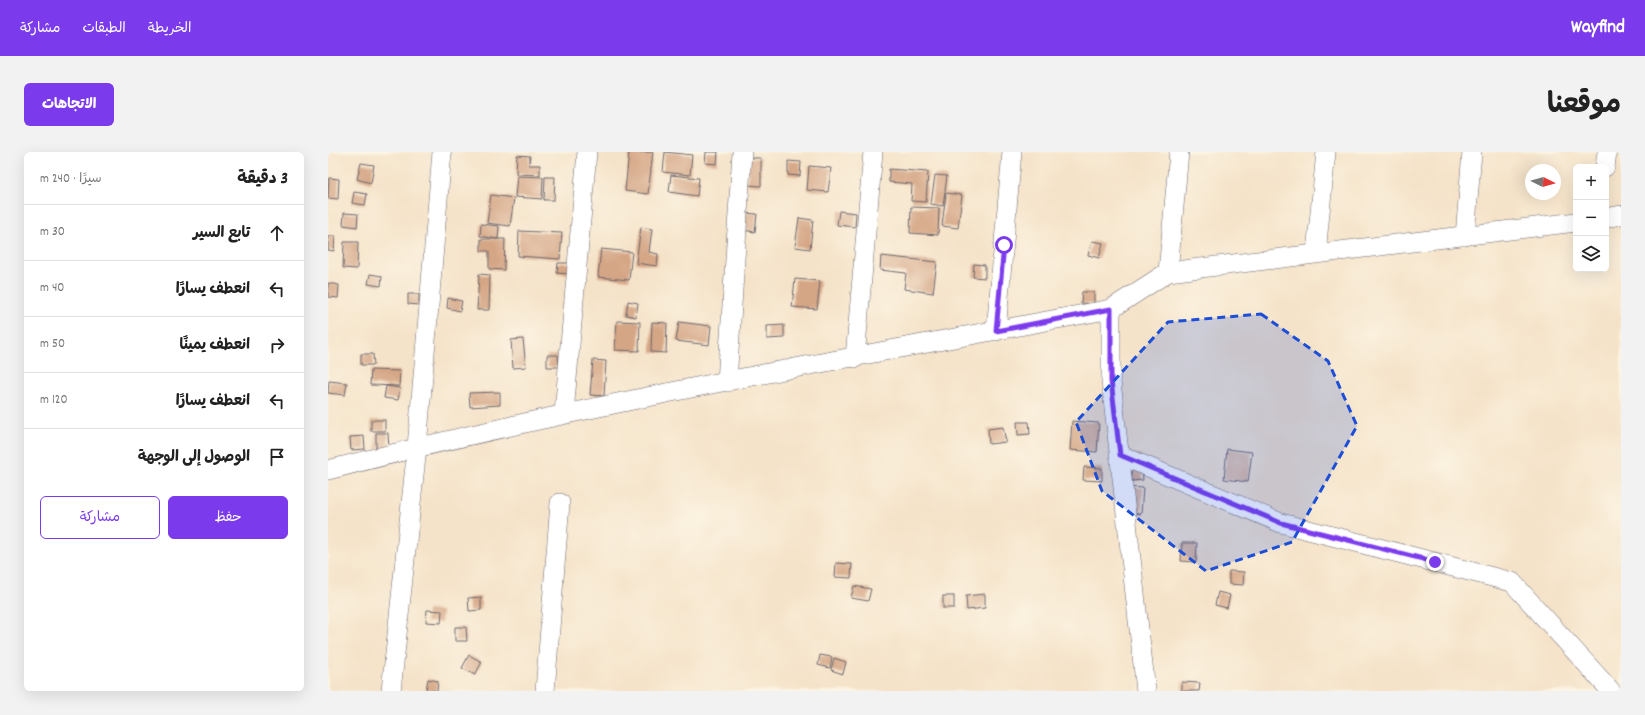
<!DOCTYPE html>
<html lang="ar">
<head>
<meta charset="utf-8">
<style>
  :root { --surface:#fff; --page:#f2f2f2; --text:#222; --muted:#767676; --line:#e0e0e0; --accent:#7c3aed }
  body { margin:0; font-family:Dekko,"Playpen Sans Arabic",sans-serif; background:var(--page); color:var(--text); direction:rtl }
  .controls { position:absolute; right:12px; top:12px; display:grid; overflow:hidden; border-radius:6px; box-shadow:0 4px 16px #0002 }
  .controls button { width:36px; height:36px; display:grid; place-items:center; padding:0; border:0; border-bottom:1px solid var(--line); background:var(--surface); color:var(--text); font:20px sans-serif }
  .compass { position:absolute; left:1197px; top:12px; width:36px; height:36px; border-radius:50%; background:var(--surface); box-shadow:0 4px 16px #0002; rotate:95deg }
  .stop { position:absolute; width:12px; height:12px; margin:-9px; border:3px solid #7c3aed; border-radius:50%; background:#fff }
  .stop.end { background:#7c3aed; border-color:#fff; box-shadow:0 1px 4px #0008 }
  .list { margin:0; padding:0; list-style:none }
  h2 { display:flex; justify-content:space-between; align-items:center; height:52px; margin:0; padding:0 16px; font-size:17px }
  h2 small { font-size:13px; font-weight:400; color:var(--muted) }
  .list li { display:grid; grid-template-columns:26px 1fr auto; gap:12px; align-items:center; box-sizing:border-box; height:56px; padding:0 16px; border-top:1px solid var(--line) }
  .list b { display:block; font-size:15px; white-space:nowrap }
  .list em { font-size:13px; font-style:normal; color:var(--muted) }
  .actions { display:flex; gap:8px; padding:12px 16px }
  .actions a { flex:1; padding:9px 0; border:1px solid var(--accent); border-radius:6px; text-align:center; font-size:14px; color:var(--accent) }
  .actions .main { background:var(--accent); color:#fff }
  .icon { flex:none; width:22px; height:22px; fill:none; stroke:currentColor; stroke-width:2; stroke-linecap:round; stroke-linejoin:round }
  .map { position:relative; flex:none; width:1293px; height:539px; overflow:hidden; direction:ltr; border-radius:6px }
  header { display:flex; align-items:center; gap:24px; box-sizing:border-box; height:56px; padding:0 20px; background:var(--accent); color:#fff }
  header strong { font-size:19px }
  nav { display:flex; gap:22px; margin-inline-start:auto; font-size:14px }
  .intro { display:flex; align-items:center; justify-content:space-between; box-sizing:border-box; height:96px; padding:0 24px }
  h1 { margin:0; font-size:28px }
  .button { padding:10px 18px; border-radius:6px; background:var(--accent); color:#fff; font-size:14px; font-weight:700 }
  main { display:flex; gap:24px; padding:0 24px }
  aside { flex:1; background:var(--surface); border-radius:6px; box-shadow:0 4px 16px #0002 }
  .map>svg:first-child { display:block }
  .building { fill:#d5a685 }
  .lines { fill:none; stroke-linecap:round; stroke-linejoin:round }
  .minor-casing { stroke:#6c666d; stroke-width:20 }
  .minor { stroke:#fff; stroke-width:19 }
  .route { stroke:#7c3aed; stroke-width:5 }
  .marked { fill:#1d4ed8; fill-opacity:0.2; stroke:#1d4ed8; stroke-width:3; stroke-dasharray:8 5; stroke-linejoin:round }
</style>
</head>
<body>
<header>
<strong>Wayfind</strong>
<nav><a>الخريطة</a><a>الطبقات</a><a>مشاركة</a></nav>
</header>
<div class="intro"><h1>موقعنا</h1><a class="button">الاتجاهات</a></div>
<main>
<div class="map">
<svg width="1293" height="539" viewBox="0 0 1293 539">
  <rect width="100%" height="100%" fill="#fcf5e5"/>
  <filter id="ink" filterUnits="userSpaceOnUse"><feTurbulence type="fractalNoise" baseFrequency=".025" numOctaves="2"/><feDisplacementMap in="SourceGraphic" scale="8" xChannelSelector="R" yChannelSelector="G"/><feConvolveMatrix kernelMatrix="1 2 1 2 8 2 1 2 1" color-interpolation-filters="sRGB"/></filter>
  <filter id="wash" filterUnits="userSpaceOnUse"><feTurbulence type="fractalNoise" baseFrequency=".012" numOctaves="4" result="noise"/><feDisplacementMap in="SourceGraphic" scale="16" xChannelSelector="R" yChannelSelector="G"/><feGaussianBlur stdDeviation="0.9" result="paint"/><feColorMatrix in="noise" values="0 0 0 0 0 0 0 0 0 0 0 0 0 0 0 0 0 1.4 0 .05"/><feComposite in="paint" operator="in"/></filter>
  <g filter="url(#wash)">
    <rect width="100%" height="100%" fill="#f5e3c9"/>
    <g id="blocks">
      <!-- building -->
      <g class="building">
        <path d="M301 0H325L320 42 297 39Z"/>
        <path d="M337 0 364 3 362 23 335 20Z"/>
        <path d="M378 0H390L389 12 377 11Z"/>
        <path d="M189 3 202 4 201 13H212V23L188 22Z"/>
        <path d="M420 6H433V34L420 33Z"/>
        <path d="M460 9 473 10 472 24 460 23Z"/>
        <path d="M33 11 46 13 43 31 29 27Z"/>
        <path d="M481 14 503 16 500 40 479 38Z"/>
        <path d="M561 17 600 20 598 50 583 49 584 32 561 30Z"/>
        <path d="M343 23 371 26 369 44 341 40Z"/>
        <path d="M607 23 619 24 615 54 603 52Z"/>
        <path d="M189 24 215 25 214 47 187 45Z"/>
        <path d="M217 25H227L226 48H216Z"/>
        <path d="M1 26 11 27 10 47 0 46Z"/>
        <path d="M26 40 39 42 37 53 24 51Z"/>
        <path d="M618 41 634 43 630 76 614 74Z"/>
        <path d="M163 43 186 46 182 74 159 71Z"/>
        <path d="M583 55 611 56 610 83 582 81Z"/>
        <path d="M511 59 528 61 527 75 509 73Z"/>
        <path d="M16 61 30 62 29 75 15 73Z"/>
        <path d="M416 61 429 62 427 80 414 78Z"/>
        <path d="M471 66 485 68 482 97 467 95Z"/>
        <path d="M153 72 171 74 170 87 152 84Z"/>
        <path d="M313 75 324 77 321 100 330 102 329 114 308 111Z"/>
        <path d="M191 79 234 81 232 107 190 104Z"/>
        <path d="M0 84H7L6 99 0 98Z"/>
        <path d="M153 87H177L176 118 161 117V99H153Z"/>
        <path d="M764 89 775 91 771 106 760 103Z"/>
        <path d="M16 90H30L29 117 15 116Z"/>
        <path d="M273 97 304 100 301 128 270 125Z"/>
        <path d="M553 104 609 110 605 141 576 137 578 121 552 118Z"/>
        <path d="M230 111H242V122L229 121Z"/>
        <path d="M646 112 657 113V126L645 125Z"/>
        <path d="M42 122 54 124 53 134 40 132Z"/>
        <path d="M151 122 162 123 161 158H149Z"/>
        <path d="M467 127 492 129 489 157 464 155Z"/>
        <path d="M0 131 11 133 10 146 0 145Z"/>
        <path d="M754 140H766V152L753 151Z"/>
        <path d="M80 142H91V153L80 152Z"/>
        <path d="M120 146 134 149 132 159 119 156Z"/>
        <path d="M300 149 310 151 308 165 298 163Z"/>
        <path d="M289 169 312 170 311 199 287 198Z"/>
        <path d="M324 170 339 171 338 201 323 200Z"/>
        <path d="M351 170 383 174 381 193 348 189Z"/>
        <path d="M456 173V186L439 187V174Z"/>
        <path d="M195 187 198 215 185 216 183 188Z"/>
        <path d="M33 202H45L46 213H33Z"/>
        <path d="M219 203H230L231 215H219Z"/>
        <path d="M265 208 278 209 276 244 262 243Z"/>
        <path d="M43 218 72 219 71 234 42 233Z"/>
        <path d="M1 229 19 231 17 243 0 241Z"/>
        <path d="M58 234 72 236 70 248 56 246Z"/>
        <path d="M172 240V253L142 255 141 241Z"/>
        <rect x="43" y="268" width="14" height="11"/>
        <path d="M744 269 771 271 769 300 742 298Z"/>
        <path d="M689 270H701L702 282 690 283Z"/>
        <path d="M675 275 678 290 661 292 660 277Z"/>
        <path d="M48 281H60L61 296 48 297Z"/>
        <path d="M36 284 37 297 23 298 22 285Z"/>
        <path d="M899 297 924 300 920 330 896 327Z"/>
        <path d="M813 302 815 328 804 329 801 303Z"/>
        <path d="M756 315 774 316V329L755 328Z"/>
        <path d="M799 335 815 336 813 362 798 361Z"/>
        <path d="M854 391H869L868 410 853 409Z"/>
        <path d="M508 411 524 412 523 426 507 425Z"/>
        <path d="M901 419 916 420 915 433 901 432Z"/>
        <path d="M526 434 543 437 540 449 523 446Z"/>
        <path d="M890 440 902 443 899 456 887 453Z"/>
        <path d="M657 442V456L639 458 638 444Z"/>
        <rect x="615" y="444" width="11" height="12"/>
        <path d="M153 445V458L141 459 140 446Z"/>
        <path d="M99 458 114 459 113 471 98 470Z"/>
        <path d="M127 475H138L139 489H127Z"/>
        <path d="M141 503 154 510 147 523 134 516Z"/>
        <path d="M492 503 504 505 502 516 490 513Z"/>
        <path d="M506 506 518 510 515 522 503 518Z"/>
        <path d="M100 527 110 529 109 539 98 538Z"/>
        <path d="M854 530 872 531 871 539H854Z"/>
      </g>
    </g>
  </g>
  <g filter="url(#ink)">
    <use href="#blocks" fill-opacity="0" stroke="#6c666d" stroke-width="1"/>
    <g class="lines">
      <!-- minor casing -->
      <g class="minor-casing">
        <g id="minor">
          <path d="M1277 15 1279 0"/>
          <path d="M1278 66 1293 63"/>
          <path d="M1137 84 1144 0"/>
          <path d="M988 101 998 0"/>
          <path d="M840 120 851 0"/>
          <path d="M783 157V229L818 539"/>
          <path d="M668 179 684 0"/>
          <path d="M527 206 545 0"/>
          <path d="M399 230 414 0"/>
          <path d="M236 261 259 0"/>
          <path d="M792 303 953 371 1184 430 1283 539"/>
          <path d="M0 318C258 251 521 206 783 157L840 120 1248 70"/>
          <path d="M63 539 89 295 114 0"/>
          <path d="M217 539 232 351"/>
        </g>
      </g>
      <!-- minor -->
      <use href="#minor" class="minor"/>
    </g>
  </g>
  <g class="lines" filter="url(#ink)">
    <!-- route -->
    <path class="route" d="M676 93 668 179 783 157V229L792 303 953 371 1107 410"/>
  </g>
  <!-- marked area -->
  <path class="marked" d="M933 162 1000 209 1029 274 964 390 878 419 774 339 748 270 840 170Z"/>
</svg>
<div class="controls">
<button>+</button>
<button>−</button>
<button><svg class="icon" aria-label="layers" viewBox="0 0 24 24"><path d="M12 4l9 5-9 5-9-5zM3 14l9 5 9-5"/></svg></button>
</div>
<svg class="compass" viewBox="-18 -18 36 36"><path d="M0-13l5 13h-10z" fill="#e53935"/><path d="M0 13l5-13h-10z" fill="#767676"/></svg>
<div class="stop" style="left:676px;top:93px"></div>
<div class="stop end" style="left:1107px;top:410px"></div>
</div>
<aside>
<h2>3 دقيقة<small>سيرًا · 240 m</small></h2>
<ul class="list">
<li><svg class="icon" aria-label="ahead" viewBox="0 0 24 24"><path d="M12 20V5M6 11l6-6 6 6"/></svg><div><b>تابع السير</b></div><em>30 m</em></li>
<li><svg class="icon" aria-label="left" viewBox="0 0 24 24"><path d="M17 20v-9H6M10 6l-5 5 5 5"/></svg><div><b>انعطف يسارًا</b></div><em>40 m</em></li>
<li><svg class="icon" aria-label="right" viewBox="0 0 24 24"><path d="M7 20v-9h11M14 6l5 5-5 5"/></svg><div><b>انعطف يمينًا</b></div><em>50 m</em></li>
<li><svg class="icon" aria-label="left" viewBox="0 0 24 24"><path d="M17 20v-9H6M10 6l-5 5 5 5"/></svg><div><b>انعطف يسارًا</b></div><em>120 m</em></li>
<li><svg class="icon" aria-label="arrive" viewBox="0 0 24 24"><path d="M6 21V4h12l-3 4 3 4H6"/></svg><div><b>الوصول إلى الوجهة</b></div></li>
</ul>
<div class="actions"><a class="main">حفظ</a><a>مشاركة</a></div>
</aside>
</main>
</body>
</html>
